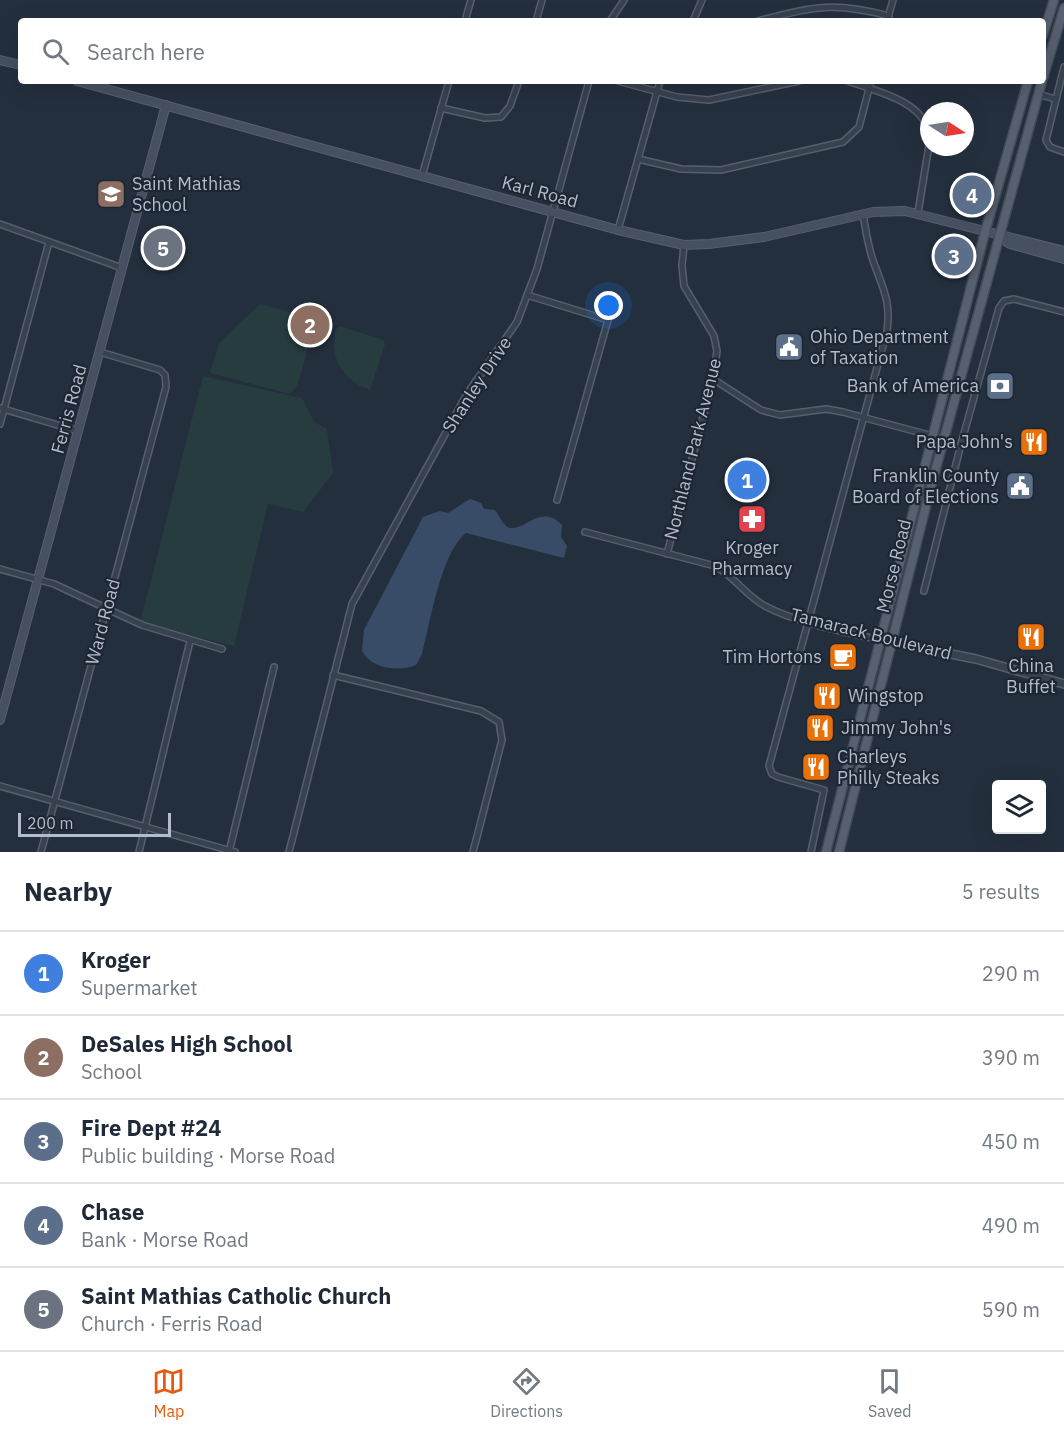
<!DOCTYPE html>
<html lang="en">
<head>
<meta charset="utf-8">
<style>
  :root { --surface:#fff; --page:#f6f6f7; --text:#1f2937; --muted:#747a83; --line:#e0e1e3; --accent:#ea580c }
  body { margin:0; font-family:"IBM Plex Sans",sans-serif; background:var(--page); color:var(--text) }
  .controls { position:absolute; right:18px; bottom:18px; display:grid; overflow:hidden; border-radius:6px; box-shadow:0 6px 24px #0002 }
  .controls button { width:54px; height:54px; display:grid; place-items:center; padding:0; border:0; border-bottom:2px solid var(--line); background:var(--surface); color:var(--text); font:30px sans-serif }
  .compass { position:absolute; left:920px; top:102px; width:54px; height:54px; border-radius:50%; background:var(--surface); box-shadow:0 6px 24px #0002; rotate:102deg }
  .scale { position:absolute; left:18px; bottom:15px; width:153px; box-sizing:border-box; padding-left:6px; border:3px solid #b4bcc9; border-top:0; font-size:16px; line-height:21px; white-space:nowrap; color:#b4bcc9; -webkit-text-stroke:4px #1d2633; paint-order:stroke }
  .you { position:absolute; left:609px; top:306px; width:21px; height:21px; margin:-15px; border:4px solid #fff; border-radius:50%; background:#1a73e8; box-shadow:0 0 0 9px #1a73e833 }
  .badge { display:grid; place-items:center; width:39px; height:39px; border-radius:50%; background:var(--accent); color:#fff; font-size:20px; font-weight:700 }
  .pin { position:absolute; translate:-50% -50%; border:3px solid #fff; box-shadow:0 2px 6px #0006 }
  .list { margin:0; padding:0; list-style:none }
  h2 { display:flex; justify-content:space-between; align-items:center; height:78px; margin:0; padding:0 24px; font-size:26px }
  h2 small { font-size:20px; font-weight:400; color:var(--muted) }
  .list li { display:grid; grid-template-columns:39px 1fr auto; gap:18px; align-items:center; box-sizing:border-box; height:84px; padding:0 24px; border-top:2px solid var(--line) }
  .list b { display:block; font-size:22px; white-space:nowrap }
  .list p { margin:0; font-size:20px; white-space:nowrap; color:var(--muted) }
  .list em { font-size:20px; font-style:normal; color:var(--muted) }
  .icon { flex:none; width:33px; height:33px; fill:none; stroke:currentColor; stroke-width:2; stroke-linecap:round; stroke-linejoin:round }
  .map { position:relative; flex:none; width:1064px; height:852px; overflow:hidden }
  .search { position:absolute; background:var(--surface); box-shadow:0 6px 24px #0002; left:18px; right:18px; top:18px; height:66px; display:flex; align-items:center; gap:15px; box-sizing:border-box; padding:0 21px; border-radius:6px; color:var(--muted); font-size:22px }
  .sheet { height:498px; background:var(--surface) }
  nav { display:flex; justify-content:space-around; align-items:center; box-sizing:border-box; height:84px; border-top:2px solid var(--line); background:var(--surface); font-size:16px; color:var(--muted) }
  nav a { display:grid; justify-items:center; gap:3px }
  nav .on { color:var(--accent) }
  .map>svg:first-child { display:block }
  .green { fill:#263c3f }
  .water { fill:#394c67 }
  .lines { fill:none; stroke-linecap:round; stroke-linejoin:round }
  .minor-casing { stroke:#565f6c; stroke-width:8 }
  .tertiary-casing { stroke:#565f6c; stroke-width:10 }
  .secondary-casing { stroke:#565f6c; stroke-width:10 }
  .primary-casing { stroke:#414a57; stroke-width:11 }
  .minor { stroke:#38414e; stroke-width:5 }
  .tertiary { stroke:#38414e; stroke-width:7 }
  .secondary { stroke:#465061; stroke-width:8 }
  .primary { stroke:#56606e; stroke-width:8 }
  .labels { text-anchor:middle; stroke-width:4.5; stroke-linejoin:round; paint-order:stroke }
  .poi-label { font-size:18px; fill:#b4bcc9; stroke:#1d2633; text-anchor:start }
  .street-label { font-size:18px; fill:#b4bcc9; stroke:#1d2633 }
</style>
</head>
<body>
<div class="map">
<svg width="1064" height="852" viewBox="0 0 1064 852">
  <rect width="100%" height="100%" fill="#242f3e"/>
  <!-- green -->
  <g class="green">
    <path d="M260 304 317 319 297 386 290 394 210 373 219 343Z"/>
    <path d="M340 326 383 340 385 344 370 390C342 380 329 358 336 329Z"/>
    <path d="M203 376 302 398 314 422 327 429 333 473 303 512 268 504 234 646 140 623Z"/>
  </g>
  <!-- water -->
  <path class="water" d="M470 499 481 503 484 509 495 510C498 514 502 522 506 526 521 537 539 501 562 525L561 537 567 546 564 558 466 533C441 552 430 624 422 654L416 665C400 672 371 669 362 651L364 630 423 517 440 511 448 513Z"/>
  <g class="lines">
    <!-- minor casing -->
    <g class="minor-casing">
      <g id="minor">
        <path d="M465 21 471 0"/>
        <path d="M536 21 542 0"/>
        <path d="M610 21 624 0"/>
        <path d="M693 21 702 0"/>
        <path d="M758 21C813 7 832 1 889 16"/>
        <path d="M887 21 893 0"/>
        <path d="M1064 67 1046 140 1050 147 1064 152"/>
        <path d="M618 81 677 97 709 100 799 81"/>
        <path d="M848 81C875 91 921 100 929 132"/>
        <path d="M1038 94 1055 99"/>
        <path d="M441 108 485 118 501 117 510 106 519 81"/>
        <path d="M638 159 681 169 721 170 843 142 859 127 871 81"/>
        <path d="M422 176 449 81"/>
        <path d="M918 213 929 145"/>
        <path d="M0 224 122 268"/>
        <path d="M618 230 660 81"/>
        <path d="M527 295 608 320 557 500"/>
        <path d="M713 379 761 410 780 415 826 409 843 412 944 439"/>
        <path d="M0 408 78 431"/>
        <path d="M0 424 49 242"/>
        <path d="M585 532 715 566C734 576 746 596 765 606 797 623 845 632 880 640"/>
        <path d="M667 554 713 379 717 351 714 336 684 286 682 266 684 245"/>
        <path d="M0 569 54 584 142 625 222 649"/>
        <path d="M924 591 961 444 999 308 1004 301 1014 299 1064 312"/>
        <path d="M333 675 481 711 499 722 502 740 473 852"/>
        <path d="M0 786 235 852"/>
        <path d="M41 852 166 387 165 375 160 370 100 352"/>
        <path d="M139 852 190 641"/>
        <path d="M229 852 274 667"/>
        <path d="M289 852 352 604 467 394 517 322 537 269 589 81"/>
        <path d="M811 852 824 790 778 777 772 774 769 766 887 331C891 304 884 290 875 266 868 249 866 231 863 214"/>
      </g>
    </g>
    <!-- tertiary casing -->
    <g class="tertiary-casing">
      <path id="tertiary" d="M880 640 976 659 1064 684"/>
    </g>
    <!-- secondary casing -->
    <g class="secondary-casing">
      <g id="secondary">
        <path d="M0 60 21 65"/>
        <path d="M77 81 618 230 684 245 709 244 764 237 873 212 905 211 1064 251"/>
        <path d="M999 237 1010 244 1064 259"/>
        <path d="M0 720 166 105"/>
      </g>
    </g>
    <!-- primary casing -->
    <g class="primary-casing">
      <g id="primary">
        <path d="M1043 35 1054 0"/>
        <path d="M1043 78 1064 8"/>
        <path d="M826 852 985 232 1028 81"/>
        <path d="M839 852 930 490 1042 81"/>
      </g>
    </g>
    <!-- minor -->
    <use href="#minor" class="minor"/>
    <!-- tertiary -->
    <use href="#tertiary" class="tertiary"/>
    <!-- secondary -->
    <use href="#secondary" class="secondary"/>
    <!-- primary -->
    <use href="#primary" class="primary"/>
  </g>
  <!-- icons -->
  <defs>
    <g id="school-square" transform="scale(1.5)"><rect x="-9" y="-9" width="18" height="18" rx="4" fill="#8d6e63" stroke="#1d2633"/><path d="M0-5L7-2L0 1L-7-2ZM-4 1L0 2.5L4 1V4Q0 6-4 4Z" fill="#fff"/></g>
    <g id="civic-square" transform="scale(1.5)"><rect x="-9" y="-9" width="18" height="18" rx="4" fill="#5c6f8a" stroke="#1d2633"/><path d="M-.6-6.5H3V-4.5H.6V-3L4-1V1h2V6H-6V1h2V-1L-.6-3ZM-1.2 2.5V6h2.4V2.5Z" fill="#fff"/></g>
    <g id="bank-square" transform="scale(1.5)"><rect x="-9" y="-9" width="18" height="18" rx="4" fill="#5c6f8a" stroke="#1d2633"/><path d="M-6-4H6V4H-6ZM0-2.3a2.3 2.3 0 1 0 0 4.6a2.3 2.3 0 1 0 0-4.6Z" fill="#fff"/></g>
    <g id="restaurant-square" transform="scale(1.5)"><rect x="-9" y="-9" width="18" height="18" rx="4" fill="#e8710a" stroke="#1d2633"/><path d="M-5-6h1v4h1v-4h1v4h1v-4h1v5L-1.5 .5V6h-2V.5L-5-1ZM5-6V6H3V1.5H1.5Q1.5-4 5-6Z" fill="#fff"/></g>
    <g id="pharmacy-square" transform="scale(1.5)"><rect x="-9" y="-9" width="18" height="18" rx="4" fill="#e0444e" stroke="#1d2633"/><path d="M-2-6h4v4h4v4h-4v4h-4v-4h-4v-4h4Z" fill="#fff"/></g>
    <g id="cafe-square" transform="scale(1.5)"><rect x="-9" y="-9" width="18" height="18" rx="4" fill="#e8710a" stroke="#1d2633"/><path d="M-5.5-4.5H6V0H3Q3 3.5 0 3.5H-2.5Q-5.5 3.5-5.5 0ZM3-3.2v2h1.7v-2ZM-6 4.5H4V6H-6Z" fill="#fff"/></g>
  </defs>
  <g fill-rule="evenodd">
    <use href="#school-square" x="111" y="194"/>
    <use href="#civic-square" x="789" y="347"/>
    <use href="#bank-square" x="1000" y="386"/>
    <use href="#restaurant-square" x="1034" y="442"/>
    <use href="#civic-square" x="1020" y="486"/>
    <use href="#pharmacy-square" x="752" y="519"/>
    <use href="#restaurant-square" x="1031" y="637"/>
    <use href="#cafe-square" x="843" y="657"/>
    <use href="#restaurant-square" x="827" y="696"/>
    <use href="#restaurant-square" x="820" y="728"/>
    <use href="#restaurant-square" x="816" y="767"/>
  </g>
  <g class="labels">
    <!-- poi labels -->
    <g class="poi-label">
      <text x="132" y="190">Saint Mathias<tspan x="132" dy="21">School</tspan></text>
      <text x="810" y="343">Ohio Department<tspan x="810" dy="21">of Taxation</tspan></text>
      <text x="979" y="392" text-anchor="end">Bank of America</text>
      <text x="1013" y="448" text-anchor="end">Papa John's</text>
      <text x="999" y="482" text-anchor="end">Franklin County<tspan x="999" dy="21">Board of Elections</tspan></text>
      <text x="752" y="554" text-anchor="middle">Kroger<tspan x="752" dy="21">Pharmacy</tspan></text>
      <text x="822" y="663" text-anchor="end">Tim Hortons</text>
      <text x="1031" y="672" text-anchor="middle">China<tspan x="1031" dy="21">Buffet</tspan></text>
      <text x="848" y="702">Wingstop</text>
      <text x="841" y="734">Jimmy John's</text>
      <text x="837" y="763">Charleys<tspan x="837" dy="21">Philly Steaks</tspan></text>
    </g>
    <!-- street labels -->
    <g class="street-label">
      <text transform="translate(540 192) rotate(15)" y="6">Karl Road</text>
      <text transform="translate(477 385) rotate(-57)" y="6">Shanley Drive</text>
      <text transform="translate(69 409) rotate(-75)" y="6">Ferris Road</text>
      <text transform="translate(693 449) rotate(-76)" y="6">Northland Park Avenue</text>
      <text transform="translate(894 566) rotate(-76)" y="6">Morse Road</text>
      <text transform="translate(103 622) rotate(-75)" y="6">Ward Road</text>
      <text transform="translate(871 634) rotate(14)" y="6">Tamarack Boulevard</text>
    </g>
  </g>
</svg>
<div class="controls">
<button><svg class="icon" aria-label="layers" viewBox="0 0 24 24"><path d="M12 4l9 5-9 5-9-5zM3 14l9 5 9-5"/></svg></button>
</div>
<svg class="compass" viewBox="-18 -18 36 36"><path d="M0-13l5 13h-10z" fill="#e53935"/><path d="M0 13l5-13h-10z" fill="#747a83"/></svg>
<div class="scale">200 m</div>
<div class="you"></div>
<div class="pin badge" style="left:747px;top:480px;background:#3f7fe0">1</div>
<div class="pin badge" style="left:310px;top:325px;background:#8d6e63">2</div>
<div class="pin badge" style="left:954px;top:256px;background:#5c6f8a">3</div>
<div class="pin badge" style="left:972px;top:195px;background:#5c6f8a">4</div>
<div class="pin badge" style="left:163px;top:248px;background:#6b7280">5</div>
<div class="search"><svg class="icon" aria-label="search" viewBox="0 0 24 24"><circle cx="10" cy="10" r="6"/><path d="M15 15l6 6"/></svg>Search here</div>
</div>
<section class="sheet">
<h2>Nearby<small>5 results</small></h2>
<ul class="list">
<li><span class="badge" style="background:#3f7fe0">1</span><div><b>Kroger</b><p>Supermarket</p></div><em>290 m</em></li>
<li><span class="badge" style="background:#8d6e63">2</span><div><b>DeSales High School</b><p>School</p></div><em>390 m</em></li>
<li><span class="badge" style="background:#5c6f8a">3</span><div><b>Fire Dept #24</b><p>Public building · Morse Road</p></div><em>450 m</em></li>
<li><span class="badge" style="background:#5c6f8a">4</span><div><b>Chase</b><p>Bank · Morse Road</p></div><em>490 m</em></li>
<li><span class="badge" style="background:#6b7280">5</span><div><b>Saint Mathias Catholic Church</b><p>Church · Ferris Road</p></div><em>590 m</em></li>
</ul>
</section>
<nav>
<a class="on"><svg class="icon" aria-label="map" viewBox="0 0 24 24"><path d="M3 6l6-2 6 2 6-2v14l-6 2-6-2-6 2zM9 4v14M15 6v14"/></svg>Map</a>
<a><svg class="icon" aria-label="directions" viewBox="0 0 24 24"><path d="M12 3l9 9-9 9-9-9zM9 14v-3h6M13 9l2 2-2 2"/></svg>Directions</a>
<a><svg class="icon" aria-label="saved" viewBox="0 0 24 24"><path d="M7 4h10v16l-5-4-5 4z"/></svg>Saved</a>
</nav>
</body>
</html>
